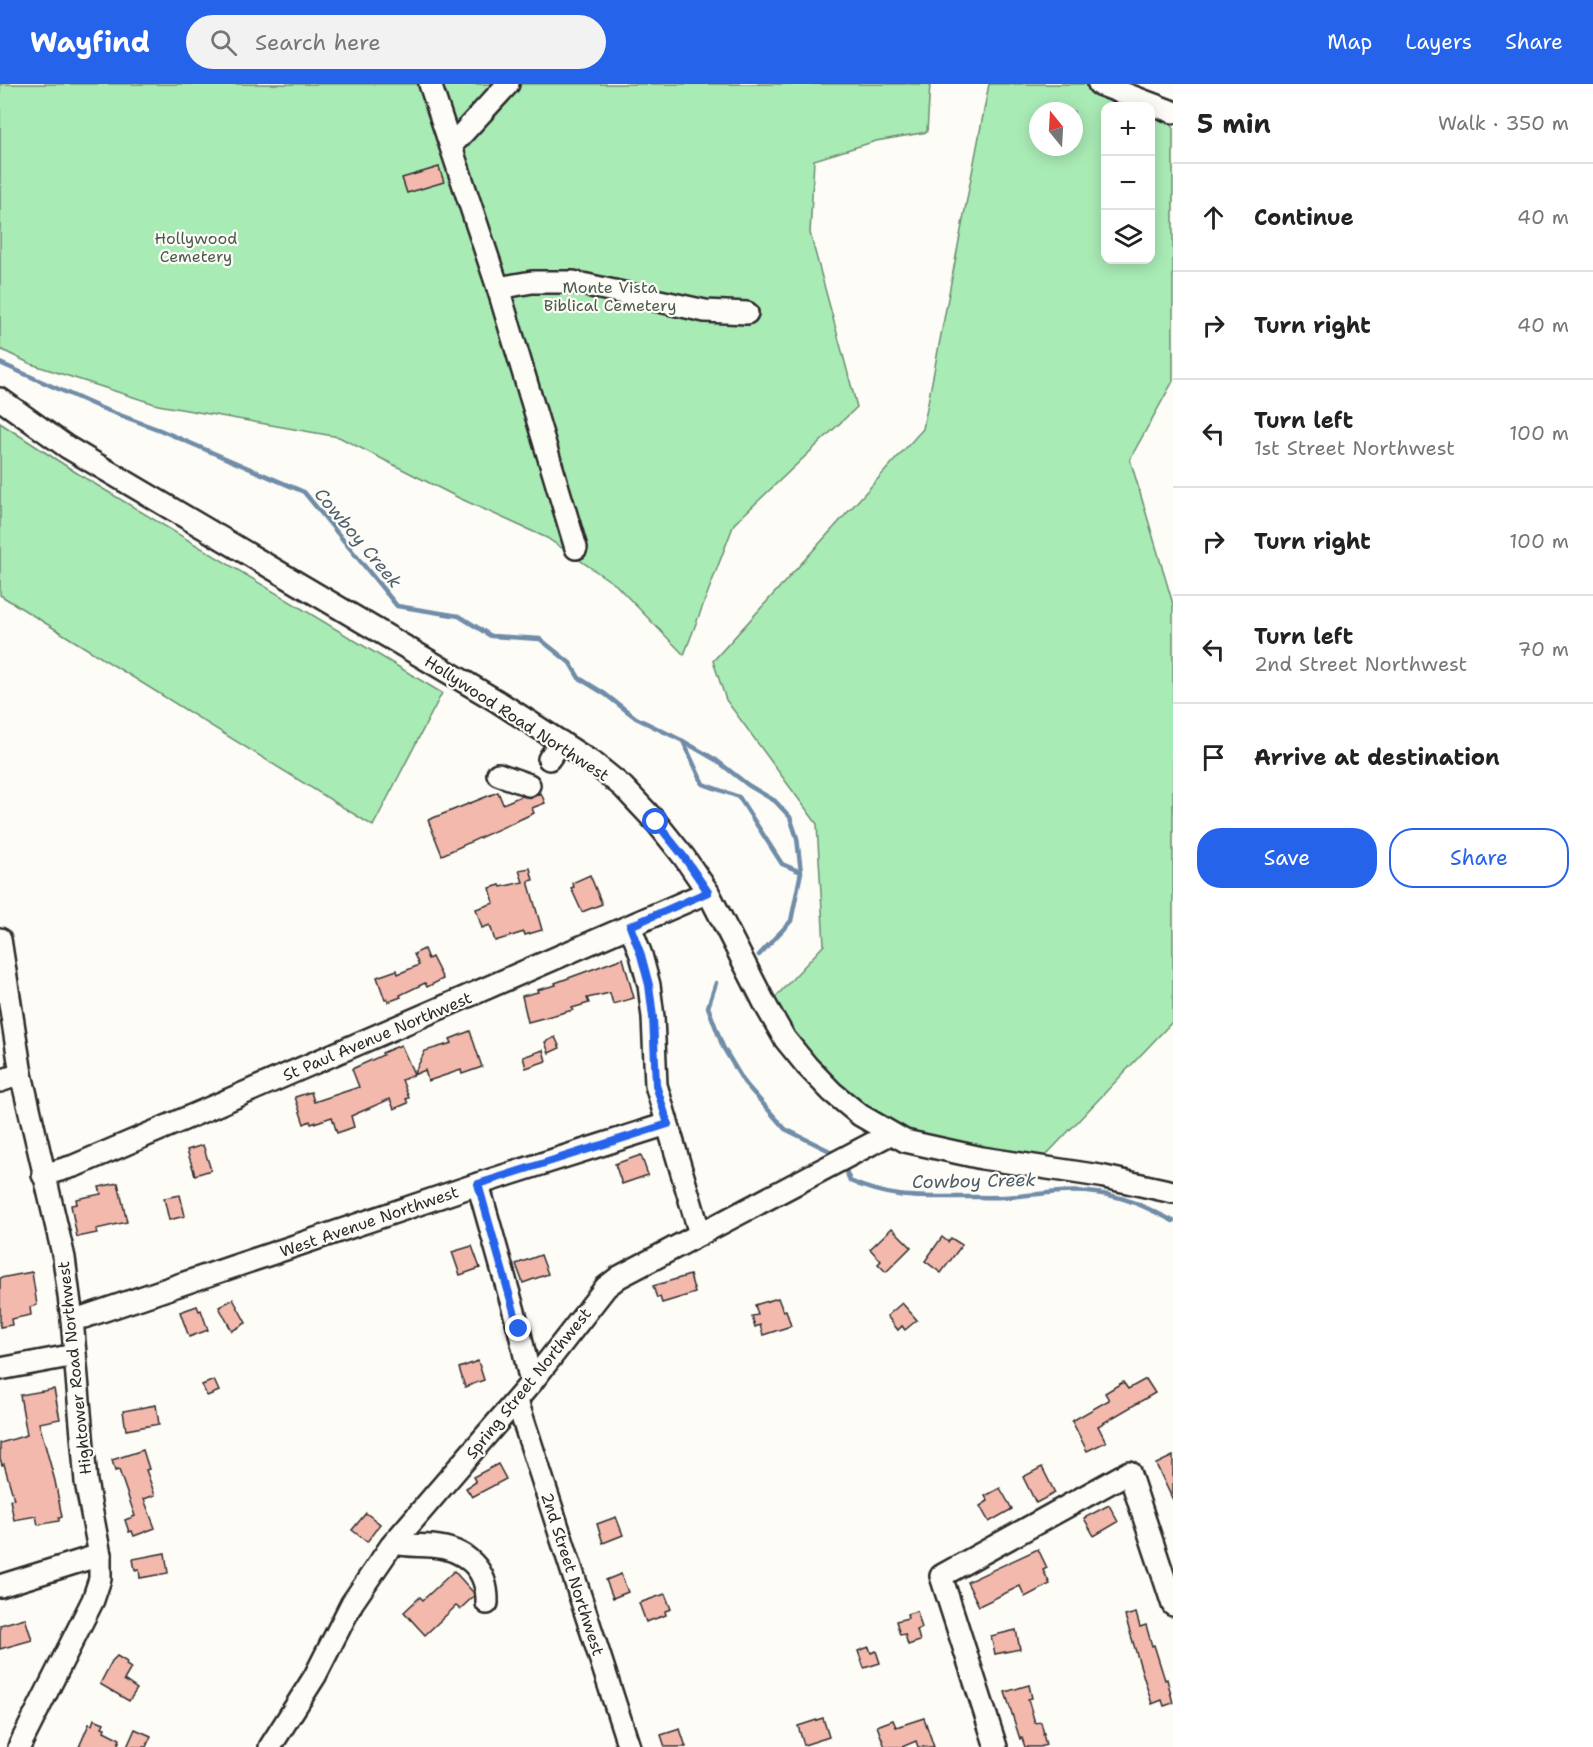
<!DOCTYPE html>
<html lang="en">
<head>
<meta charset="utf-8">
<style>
  :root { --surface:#fff; --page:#f2f2f2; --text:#222; --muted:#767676; --line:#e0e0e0; --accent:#2563eb }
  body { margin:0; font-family:"Shantell Sans",sans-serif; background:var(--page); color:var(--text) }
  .controls { position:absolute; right:18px; top:18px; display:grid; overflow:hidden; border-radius:12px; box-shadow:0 3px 15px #0003 }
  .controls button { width:54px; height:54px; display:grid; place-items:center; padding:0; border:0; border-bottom:2px solid var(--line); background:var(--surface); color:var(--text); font:30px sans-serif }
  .compass { position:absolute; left:1029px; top:18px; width:54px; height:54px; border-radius:50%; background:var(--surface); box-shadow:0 3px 15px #0003; rotate:342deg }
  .stop { position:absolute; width:18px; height:18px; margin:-14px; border:4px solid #2563eb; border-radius:50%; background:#fff }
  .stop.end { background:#2563eb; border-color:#fff; box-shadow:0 2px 6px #0008 }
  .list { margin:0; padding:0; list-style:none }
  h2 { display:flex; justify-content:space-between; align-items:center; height:78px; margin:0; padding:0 24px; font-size:26px }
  h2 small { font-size:20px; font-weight:400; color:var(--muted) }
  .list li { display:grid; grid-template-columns:39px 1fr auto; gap:18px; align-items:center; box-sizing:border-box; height:108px; padding:0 24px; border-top:2px solid var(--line) }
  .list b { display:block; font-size:22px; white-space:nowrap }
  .list p { margin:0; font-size:20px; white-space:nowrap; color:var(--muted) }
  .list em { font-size:20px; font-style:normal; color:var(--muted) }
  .actions { display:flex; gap:12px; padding:18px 24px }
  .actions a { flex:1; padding:14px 0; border:2px solid var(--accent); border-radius:24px; text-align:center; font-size:21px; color:var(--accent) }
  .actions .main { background:var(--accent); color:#fff }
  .icon { flex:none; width:33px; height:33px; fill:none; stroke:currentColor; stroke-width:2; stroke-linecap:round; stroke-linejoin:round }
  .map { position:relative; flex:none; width:1173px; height:1663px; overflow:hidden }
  header { display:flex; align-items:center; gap:36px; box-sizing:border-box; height:84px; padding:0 30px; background:var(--accent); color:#fff }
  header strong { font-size:28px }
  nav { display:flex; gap:33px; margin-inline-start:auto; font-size:21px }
  .search { width:420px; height:54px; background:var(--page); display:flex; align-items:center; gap:15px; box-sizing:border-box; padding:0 21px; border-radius:33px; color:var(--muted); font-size:22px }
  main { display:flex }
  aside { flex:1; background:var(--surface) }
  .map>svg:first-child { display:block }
  .green { fill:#a9ebb5; stroke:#6a8b70; stroke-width:1.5; fill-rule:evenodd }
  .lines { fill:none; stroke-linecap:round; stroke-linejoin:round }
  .stream { stroke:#6f8ca7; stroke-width:4.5 }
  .building { fill:#f3b9ad; stroke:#2b2b2b; stroke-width:1.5 }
  .minor-casing { stroke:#2b2b2b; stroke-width:26 }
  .minor { stroke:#fdfcf7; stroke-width:21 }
  .route { stroke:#2563eb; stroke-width:8 }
  .labels { text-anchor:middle; stroke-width:4.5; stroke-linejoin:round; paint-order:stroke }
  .park-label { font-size:16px; fill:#4a5b4e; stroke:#fdfcf7 }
  .street-label { font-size:16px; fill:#2b2b2b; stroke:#fdfcf7 }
  .water-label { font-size:18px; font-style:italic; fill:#4d5c69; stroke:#fdfcf7 }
</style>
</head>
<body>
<header>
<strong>Wayfind</strong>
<div class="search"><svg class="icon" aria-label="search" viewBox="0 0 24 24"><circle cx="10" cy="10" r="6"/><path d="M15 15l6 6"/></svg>Search here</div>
<nav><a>Map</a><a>Layers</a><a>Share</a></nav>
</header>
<main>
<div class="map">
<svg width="1173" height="1663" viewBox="0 0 1173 1663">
  <rect width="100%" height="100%" fill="#fdfcf7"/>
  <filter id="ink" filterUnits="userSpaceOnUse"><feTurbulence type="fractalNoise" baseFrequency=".0167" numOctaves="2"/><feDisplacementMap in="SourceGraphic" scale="12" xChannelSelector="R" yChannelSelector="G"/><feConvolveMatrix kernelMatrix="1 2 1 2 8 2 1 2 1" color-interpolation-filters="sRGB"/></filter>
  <g filter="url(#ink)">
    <!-- green -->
    <g class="green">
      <path d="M0 0H930L927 48 876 57 814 76 810 149 857 323 734 440 684 571 616 501 547 454 459 414 339 353 158 321 31 280 0 265Z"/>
      <path d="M989 0H1089L1150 22H1106V176H1150L1151 23 1173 31V297L1130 375 1173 520V937L1029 1089 895 1058 827 999 769 920 824 861 817 740 726 616 713 577 923 345ZM1038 27H1074V63H1038Z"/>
      <path d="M0 339 80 391 442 609 373 742 0 511Z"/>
    </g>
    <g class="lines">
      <!-- stream -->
      <g class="stream">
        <path d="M0 279 101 324 160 346 304 408 397 522 459 532 491 552 540 555 570 579 579 594 605 610 636 634 683 657 703 700 739 713 782 780 801 788 791 837 759 871"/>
        <path d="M683 657 716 676 748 701 775 717 790 733 797 754 801 788"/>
        <path d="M716 899 708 923 723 963 744 998 785 1045 834 1069 837 1072"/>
        <path d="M844 1081 850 1097C890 1115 920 1113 963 1113 981 1113 1000 1114 1018 1112 1043 1110 1070 1105 1096 1109 1124 1112 1148 1124 1173 1137"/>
      </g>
    </g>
    <!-- building -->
    <g class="building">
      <path d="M439 83 444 98 407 109 402 94Z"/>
      <path d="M498 708 503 720 521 712 531 714 541 709 545 719 532 724 534 729 442 771 428 736Z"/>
      <path d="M530 784 533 796 528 797 542 846 525 851 524 848 495 857 490 841 482 844 476 825 494 819 490 804 500 801 501 803 523 798 519 786Z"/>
      <path d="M590 791 602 820 582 828 571 804 574 803 572 799Z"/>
      <path d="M424 865 428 875 432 873 443 895 427 903 425 899 400 911 401 913 388 918 387 915 385 916 377 893 397 886 398 890 419 881 414 870Z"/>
      <path d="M623 874 634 914 613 920 610 909 587 914 589 919 572 924 573 926 528 938 522 912 538 908 537 906 556 901 555 899Z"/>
      <path d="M470 947 482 983 462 990 461 986 428 997 425 986 402 996 409 1014 406 1015 408 1019 394 1025 390 1015 351 1032 354 1043 337 1049 332 1033 311 1040 310 1037 304 1040 295 1013 311 1008 314 1018 359 1003 352 985 383 971 382 969 401 961 414 990 425 967 452 959 450 955Z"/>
      <path d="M555 953 560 964 549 969 545 958Z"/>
      <path d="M543 966 546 977 526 984 523 973Z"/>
      <path d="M203 1061 211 1086 195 1091 187 1066Z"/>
      <path d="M641 1071 648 1091 622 1100 615 1080Z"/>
      <path d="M118 1099 127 1138 96 1145 97 1149 77 1153 71 1121 77 1120 76 1115 101 1110 99 1103Z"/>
      <path d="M180 1111 185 1132 169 1136 164 1114Z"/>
      <path d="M892 1144 911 1163 886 1188 878 1180 881 1177 870 1165Z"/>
      <path d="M942 1153 948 1158 951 1154 962 1161 941 1189 925 1177Z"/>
      <path d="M472 1162 480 1184 460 1191 452 1168Z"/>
      <path d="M541 1171 548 1190 523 1199 516 1180Z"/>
      <path d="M32 1188 37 1221 30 1223 31 1231 11 1235 12 1241 0 1243V1194Z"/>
      <path d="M690 1191 695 1209 662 1219 660 1213 657 1214 653 1202Z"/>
      <path d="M778 1214 783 1227 786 1226 791 1242 763 1251 760 1241 755 1243 752 1232 758 1231 755 1221Z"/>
      <path d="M233 1215 246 1239 232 1247 219 1223Z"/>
      <path d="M902 1219 917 1236 905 1246 902 1242 898 1246 887 1232Z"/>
      <path d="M197 1222 199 1227 201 1226 208 1246 189 1253 180 1228Z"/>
      <path d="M478 1277 484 1296 465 1303 459 1284Z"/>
      <path d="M1146 1295 1155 1309 1098 1342 1106 1358 1087 1367 1072 1337 1109 1316 1105 1309 1123 1298 1128 1305Z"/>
      <path d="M214 1296 219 1307 207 1312 202 1301Z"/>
      <path d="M54 1305 60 1335 39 1339 55 1397 62 1433 59 1434V1437L38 1441 36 1432 14 1436 10 1416 14 1415 4 1380 2 1381 0 1374V1359L27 1351 20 1311Z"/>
      <path d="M156 1321 159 1340 126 1346 123 1327Z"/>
      <path d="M143 1366 149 1385 146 1386 155 1411 144 1415 155 1444 134 1452 132 1447 129 1448 125 1436 135 1432 119 1386 115 1387 112 1376Z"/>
      <path d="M1173 1372V1416L1156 1380Z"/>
      <path d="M498 1380 506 1395 472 1413 466 1404 476 1398 473 1393Z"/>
      <path d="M1042 1383 1055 1409 1036 1419 1023 1393Z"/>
      <path d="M1000 1404 1012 1425 989 1438 980 1422 988 1417 985 1412Z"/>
      <path d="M1109 1421 1118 1438 1094 1452 1084 1434Z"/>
      <path d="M366 1429 380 1440 367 1458 352 1446Z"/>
      <path d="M616 1433 623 1451 603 1459 597 1440Z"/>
      <path d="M1038 1465 1047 1484 1043 1486 1050 1500 1025 1513 1020 1502 979 1522 967 1498Z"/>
      <path d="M165 1469 168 1489 140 1494 139 1485 135 1486 133 1475Z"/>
      <path d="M454 1487 473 1508 474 1512 460 1525 456 1522 425 1551 404 1528 420 1513 423 1516Z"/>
      <path d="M621 1490 628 1508 613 1514 606 1496Z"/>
      <path d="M665 1510 671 1525 665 1527 666 1531 646 1538 639 1519Z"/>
      <path d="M917 1527 922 1544 917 1546 920 1557 908 1561 905 1550 900 1551 896 1537 908 1534 907 1530Z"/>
      <path d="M1136 1529 1140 1543 1146 1541 1152 1562 1154 1561 1165 1596 1167 1595 1173 1619 1164 1622 1162 1616 1152 1620 1125 1532Z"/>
      <path d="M25 1534 32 1556 0 1565V1541Z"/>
      <path d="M1016 1546 1020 1565 995 1570 991 1552Z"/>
      <path d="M869 1563 871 1569 876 1567 880 1579 864 1584 858 1567Z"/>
      <path d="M117 1572 127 1578 126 1581 131 1584 124 1596 137 1605 129 1617 100 1600 112 1577Z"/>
      <path d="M1029 1601 1032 1614 1028 1615 1035 1639 1041 1638 1044 1650H1043L1046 1661 1040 1663H1025L1022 1654 1020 1655 1005 1608Z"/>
      <path d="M823 1634 829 1653 804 1661 798 1642Z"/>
      <path d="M924 1634 934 1663H918L916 1657 902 1663H885L877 1642 893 1636 896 1643Z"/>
      <path d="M94 1635 104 1639 102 1643 105 1644 104 1647 120 1655 117 1663H79L89 1640 92 1641Z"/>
      <path d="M135 1645 151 1652 146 1663H127Z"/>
      <path d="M680 1645 686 1663H665L661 1651Z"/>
    </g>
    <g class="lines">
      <!-- minor casing -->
      <g class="minor-casing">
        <g id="minor">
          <path d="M430 0 498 204 576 464"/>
          <path d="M1099 0 1173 28"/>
          <path d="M451 62 508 0"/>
          <path d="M498 204 532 198H573L705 227 747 229"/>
          <path d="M0 315 67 363 497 617 596 681 623 703 656 738 684 773 708 808 766 922 785 955 807 982 832 1008 860 1031 905 1057 982 1074 1100 1092 1173 1108"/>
          <path d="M549 675 561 658"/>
          <path d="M498 690 529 701"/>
          <path d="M630 842 641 871 649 901 653 933 656 1001 700 1150"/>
          <path d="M0 855 21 990 64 1174 72 1235 86 1398 100 1471V1495L93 1516 19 1663"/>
          <path d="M0 997 21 990"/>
          <path d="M43 1091 74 1082 210 1024 708 808"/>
          <path d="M478 1100 519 1245 531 1299"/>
          <path d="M72 1235 84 1233 478 1100 667 1040"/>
          <path d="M0 1285 75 1271"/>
          <path d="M517 1317 629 1663"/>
          <path d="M394 1459C407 1462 419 1461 432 1462 466 1465 488 1485 487 1519"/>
          <path d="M0 1502 100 1471"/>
          <path d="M270 1663 315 1592 352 1519 391 1462 531 1299 606 1203 619 1193 890 1050"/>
          <path d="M996 1663 941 1492 1129 1388 1173 1521"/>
        </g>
      </g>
      <!-- minor -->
      <use href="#minor" class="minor"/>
    </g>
  </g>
  <g class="lines" filter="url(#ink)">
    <!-- route -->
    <path class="route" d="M519 1245 478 1100 668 1040 656 1001 653 933 649 901 641 871 630 842 708 808 684 773 656 738"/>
  </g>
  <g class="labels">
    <!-- park labels -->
    <g class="park-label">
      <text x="196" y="160">Hollywood<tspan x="196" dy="18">Cemetery</tspan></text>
      <text x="610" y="209">Monte Vista<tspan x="610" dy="18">Biblical Cemetery</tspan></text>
    </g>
    <!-- street labels -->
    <g class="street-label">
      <text transform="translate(517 634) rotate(33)" y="6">Hollywood Road Northwest</text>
      <text transform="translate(377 952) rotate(-23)" y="6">St Paul Avenue Northwest</text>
      <text transform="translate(369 1137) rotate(-19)" y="6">West Avenue Northwest</text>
      <text transform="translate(74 1284) rotate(-96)" y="6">Hightower Road Northwest</text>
      <text transform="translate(528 1299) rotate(-51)" y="6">Spring Street Northwest</text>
      <text transform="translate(573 1490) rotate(72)" y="6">2nd Street Northwest</text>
    </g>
    <!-- water labels -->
    <g class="water-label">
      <text transform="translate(358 454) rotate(50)" y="6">Cowboy Creek</text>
      <text transform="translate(974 1097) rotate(-1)" y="6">Cowboy Creek</text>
    </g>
  </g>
</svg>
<div class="controls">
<button>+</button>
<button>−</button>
<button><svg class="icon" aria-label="layers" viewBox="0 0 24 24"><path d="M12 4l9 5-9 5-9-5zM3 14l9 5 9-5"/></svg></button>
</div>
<svg class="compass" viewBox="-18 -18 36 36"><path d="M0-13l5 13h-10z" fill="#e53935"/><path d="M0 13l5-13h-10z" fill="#767676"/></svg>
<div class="stop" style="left:656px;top:738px"></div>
<div class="stop end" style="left:519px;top:1245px"></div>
</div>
<aside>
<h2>5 min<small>Walk · 350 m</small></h2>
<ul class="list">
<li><svg class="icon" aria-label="ahead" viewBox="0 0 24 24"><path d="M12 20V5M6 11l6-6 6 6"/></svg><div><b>Continue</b></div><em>40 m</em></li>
<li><svg class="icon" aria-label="right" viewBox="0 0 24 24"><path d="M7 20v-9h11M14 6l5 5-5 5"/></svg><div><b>Turn right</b></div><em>40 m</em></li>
<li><svg class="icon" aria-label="left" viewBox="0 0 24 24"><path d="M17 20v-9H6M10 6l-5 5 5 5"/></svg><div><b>Turn left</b><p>1st Street Northwest</p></div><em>100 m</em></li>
<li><svg class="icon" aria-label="right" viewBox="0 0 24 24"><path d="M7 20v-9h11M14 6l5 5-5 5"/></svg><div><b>Turn right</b></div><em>100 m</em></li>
<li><svg class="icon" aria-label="left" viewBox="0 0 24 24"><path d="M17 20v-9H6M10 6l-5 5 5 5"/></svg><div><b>Turn left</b><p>2nd Street Northwest</p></div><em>70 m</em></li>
<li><svg class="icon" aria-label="arrive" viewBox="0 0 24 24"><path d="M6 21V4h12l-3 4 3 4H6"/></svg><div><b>Arrive at destination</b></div></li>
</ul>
<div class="actions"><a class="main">Save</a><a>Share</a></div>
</aside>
</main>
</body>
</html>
